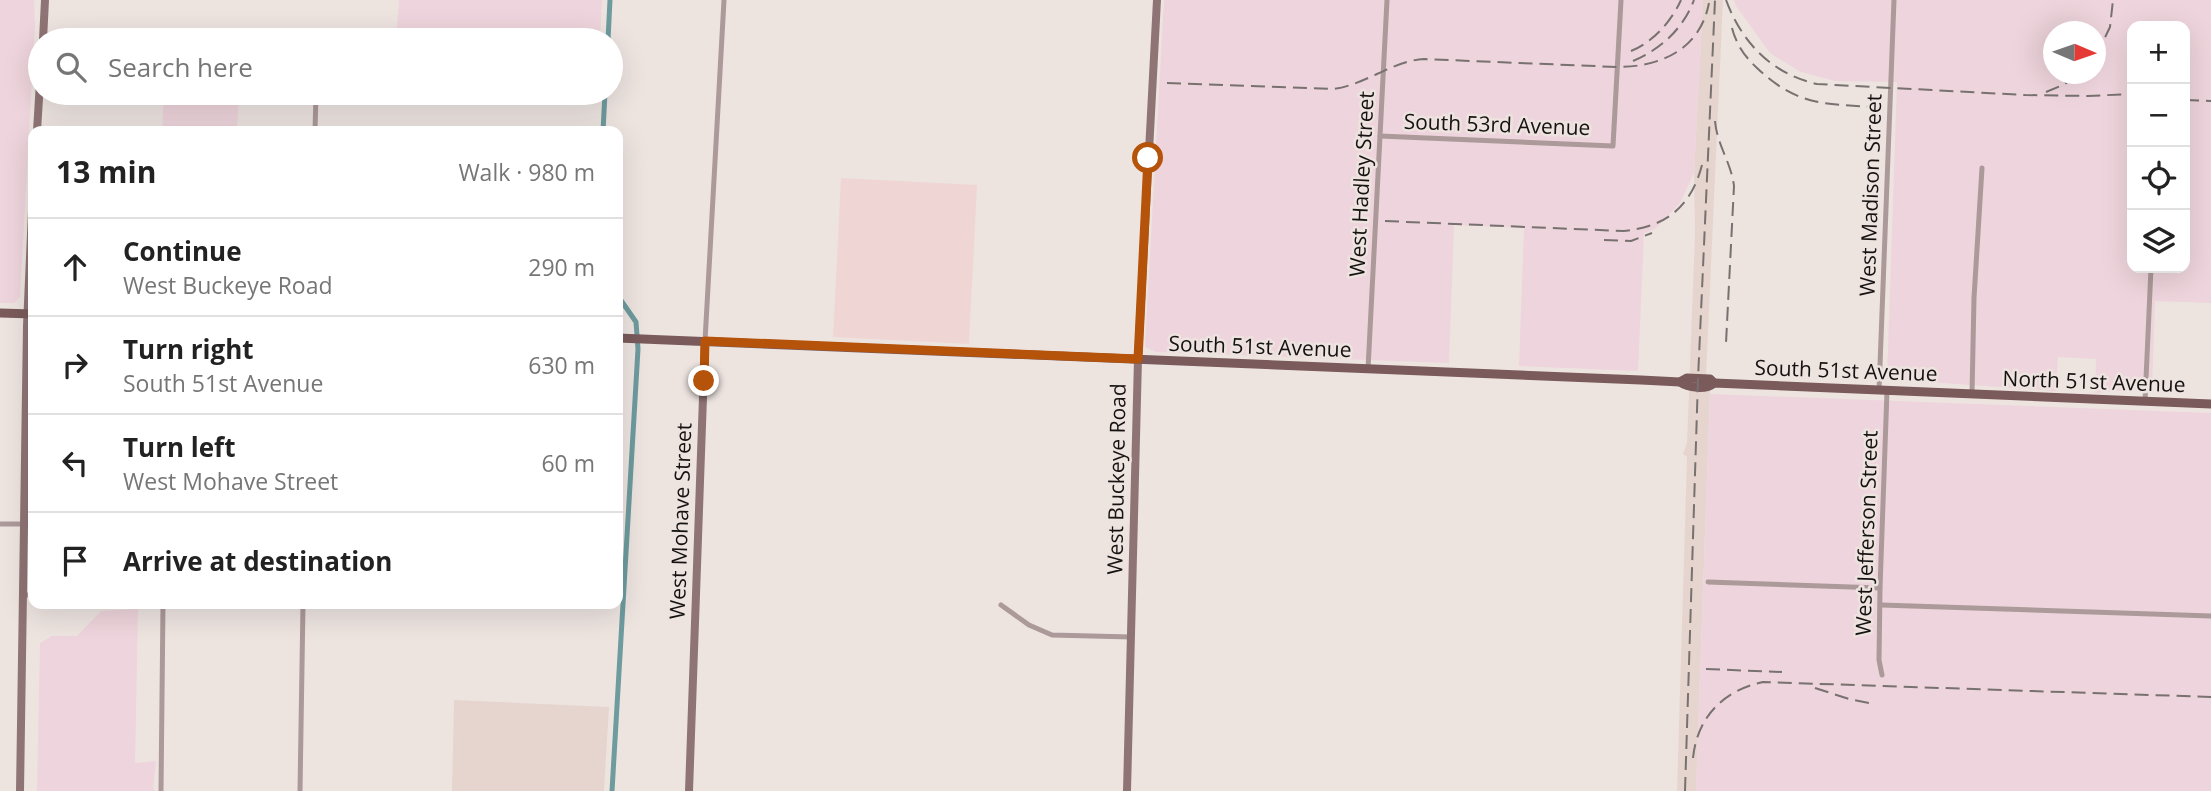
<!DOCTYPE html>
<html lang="en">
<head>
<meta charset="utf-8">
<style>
  :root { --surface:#fff; --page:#f6f6f6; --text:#222; --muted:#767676; --line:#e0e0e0 }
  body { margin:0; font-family:"Open Sans",sans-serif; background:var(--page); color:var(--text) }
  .controls { position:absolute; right:21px; top:21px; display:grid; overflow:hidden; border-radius:14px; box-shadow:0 7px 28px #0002 }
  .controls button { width:63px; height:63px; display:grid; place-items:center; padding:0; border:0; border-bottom:2px solid var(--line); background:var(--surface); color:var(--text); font:35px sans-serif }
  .compass { position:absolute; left:2043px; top:21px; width:63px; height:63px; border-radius:50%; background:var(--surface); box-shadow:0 7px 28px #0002; rotate:92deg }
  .stop { position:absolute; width:21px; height:21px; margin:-16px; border:5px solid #b45309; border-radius:50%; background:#fff }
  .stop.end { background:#b45309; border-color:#fff; box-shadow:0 2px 7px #0008 }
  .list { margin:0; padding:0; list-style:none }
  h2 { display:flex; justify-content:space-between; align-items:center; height:91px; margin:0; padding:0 28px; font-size:30px }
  h2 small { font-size:23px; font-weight:400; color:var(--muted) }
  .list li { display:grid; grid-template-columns:46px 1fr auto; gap:21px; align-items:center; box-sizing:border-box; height:98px; padding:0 28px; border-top:2px solid var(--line) }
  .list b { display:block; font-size:26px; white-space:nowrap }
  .list p { margin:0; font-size:23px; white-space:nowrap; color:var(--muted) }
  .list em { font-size:23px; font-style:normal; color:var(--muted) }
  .icon { flex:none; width:38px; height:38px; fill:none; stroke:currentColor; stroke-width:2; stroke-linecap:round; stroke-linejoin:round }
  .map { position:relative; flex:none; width:2211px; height:791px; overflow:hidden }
  .search { position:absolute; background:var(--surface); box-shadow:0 7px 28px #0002; left:28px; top:28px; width:595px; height:77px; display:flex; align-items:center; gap:18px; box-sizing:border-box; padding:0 24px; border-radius:38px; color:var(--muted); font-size:26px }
  .panel { position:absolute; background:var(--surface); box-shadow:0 7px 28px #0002; left:28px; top:126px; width:595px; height:483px; border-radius:14px }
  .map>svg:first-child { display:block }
  .built { fill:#e6d5cf }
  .industrial { fill:#eed4dc; fill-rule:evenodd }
  .education { fill:#f0d5d5 }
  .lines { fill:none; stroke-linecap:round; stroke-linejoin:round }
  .canal { stroke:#6e9b9e; stroke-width:5 }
  .street { stroke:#ac9999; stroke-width:5 }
  .secondary { stroke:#8f7475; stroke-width:8 }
  .primary { stroke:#7a5a5b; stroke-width:9 }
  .rail { stroke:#77716f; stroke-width:2; stroke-dasharray:14 7; stroke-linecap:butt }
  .route { stroke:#b45309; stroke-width:9 }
  .labels { text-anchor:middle; stroke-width:5; stroke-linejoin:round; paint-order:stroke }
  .street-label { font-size:21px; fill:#151211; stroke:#ede4e0 }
</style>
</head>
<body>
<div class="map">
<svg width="2211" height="791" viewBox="0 0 2211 791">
  <rect width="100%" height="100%" fill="#ede4e0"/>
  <!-- built -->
  <g class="built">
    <path d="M1703 0H1723L1706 376V391H1710L1696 791H1677L1687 457 1683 454 1687 443 1695 233 1694 173Z"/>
    <path d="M454 700 609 707 604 791H452Z"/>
  </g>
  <!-- industrial -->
  <g class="industrial">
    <path d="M0 0H34L35 25 20 297 14 303H0Z"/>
    <path d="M399 0H602L600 40H396Z"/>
    <path d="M1164 0H1703L1694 173 1680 203 1655 229 1644 233 1638 371 1519 366 1524 228 1454 225 1449 363 1156 352 1145 347Z"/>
    <path d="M1734 0H2211V303L2155 301 2152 388 2095 393 2096 359 2058 357 2056 391 1887 379 1897 82 1835 81 1801 72 1770 53 1736 6ZM2132 26H2185V268H2132ZM2054 32H2096V74H2054Z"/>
    <path d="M164 93H239L237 131H162Z"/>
    <path d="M1710 394 2211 413V791H1696Z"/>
    <path d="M138 609 135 763 156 761 153 788 155 791H37L40 643 52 636H77L101 611Z"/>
  </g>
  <!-- education -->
  <path class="education" d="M841 178 977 185 969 344 833 337Z"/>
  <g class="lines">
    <!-- canal -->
    <g class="canal">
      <path d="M608 40 610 0"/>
      <path d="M603 131 605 93"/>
      <path d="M612 791 638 349 636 322 618 296"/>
    </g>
    <!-- street -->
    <g class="street">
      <path d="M315 131 316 93"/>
      <path d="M1380 136 1613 146 1621 0"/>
      <path d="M705 341 724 0"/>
      <path d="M1368 369 1387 0"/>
      <path d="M1879 391 1894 0"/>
      <path d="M1972 394 1974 298 1982 168"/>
      <path d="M2145 401 2151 268"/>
      <path d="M0 524H24"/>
      <path d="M1708 582 1880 588"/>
      <path d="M23 595H33"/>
      <path d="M1001 605 1029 625 1052 635 1131 637"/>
      <path d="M1881 605 2211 616"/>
      <path d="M1882 675 1879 660 1880 588 1887 391"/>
      <path d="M161 791 163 604"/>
      <path d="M300 791 303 604"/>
    </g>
    <!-- secondary -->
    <g class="secondary">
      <path d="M43 40 45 0"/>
      <path d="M37 131 40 82"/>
      <path d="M20 791 27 326 33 188"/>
      <path d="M689 791 705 341"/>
      <path d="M1127 791 1138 359 1157 0"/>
    </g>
    <!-- primary -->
    <g class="primary">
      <path d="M0 313 33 314"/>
      <path d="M618 338 1641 380 1680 382 1687 378 1710 379 1714 383"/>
      <path d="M1680 382C1688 388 1706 390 1714 383L2211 404"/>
    </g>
    <!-- rail -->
    <g class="rail">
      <path d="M1726 0C1742 43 1772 74 1817 84L2025 95 2088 96 2132 94"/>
      <path d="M1732 28C1736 44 1745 57 1757 68 1797 106 1824 104 1876 107"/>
      <path d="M1631 51C1653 42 1671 22 1681 0"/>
      <path d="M2096 56 2110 27 2113 0"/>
      <path d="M1633 61C1661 49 1683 29 1694 0"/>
      <path d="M1167 83 1334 89C1367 84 1392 61 1424 59L1617 67C1660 67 1700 50 1709 3"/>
      <path d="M2046 92 2063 85 2080 74"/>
      <path d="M2185 100 2211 101"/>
      <path d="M1715 121C1717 145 1731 162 1734 186L1726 343"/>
      <path d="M1385 221 1623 231C1666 227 1691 207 1702 165"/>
      <path d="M1604 240 1631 241 1652 233"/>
      <path d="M1706 669 1782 672"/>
      <path d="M1815 688 1849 699 1874 704"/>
      <path d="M1693 758C1697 717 1724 690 1763 682L2211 697"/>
      <path d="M1685 791 1698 379 1715 0"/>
    </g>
  </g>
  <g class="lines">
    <!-- route -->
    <path class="route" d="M704 381 705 341 1138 359 1148 158"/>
  </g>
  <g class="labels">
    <!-- street labels -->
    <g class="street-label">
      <text transform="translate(1497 125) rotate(2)" y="7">South 53rd Avenue</text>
      <text transform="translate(1362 184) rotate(-87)" y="7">West Hadley Street</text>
      <text transform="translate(1871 195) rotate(-88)" y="7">West Madison Street</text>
      <text transform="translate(1260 347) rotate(2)" y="7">South 51st Avenue</text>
      <text transform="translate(1846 371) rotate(2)" y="7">South 51st Avenue</text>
      <text transform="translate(2094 382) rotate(2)" y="7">North 51st Avenue</text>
      <text transform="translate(1117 479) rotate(-89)" y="7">West Buckeye Road</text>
      <text transform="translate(681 521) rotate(-88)" y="7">West Mohave Street</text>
      <text transform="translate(1867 533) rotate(-88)" y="7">West Jefferson Street</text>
    </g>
  </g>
</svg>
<div class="controls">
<button>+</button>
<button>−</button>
<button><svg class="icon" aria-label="locate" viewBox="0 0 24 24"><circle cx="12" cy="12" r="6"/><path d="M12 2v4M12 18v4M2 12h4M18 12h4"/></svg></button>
<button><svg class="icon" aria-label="layers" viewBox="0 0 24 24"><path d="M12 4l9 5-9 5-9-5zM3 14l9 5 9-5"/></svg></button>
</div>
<svg class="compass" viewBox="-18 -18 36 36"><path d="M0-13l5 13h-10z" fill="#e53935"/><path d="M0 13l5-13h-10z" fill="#767676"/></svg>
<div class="stop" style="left:1148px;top:158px"></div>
<div class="stop end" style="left:704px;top:381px"></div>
<div class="search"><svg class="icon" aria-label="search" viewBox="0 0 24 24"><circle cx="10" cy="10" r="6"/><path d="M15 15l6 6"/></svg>Search here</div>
<section class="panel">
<h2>13 min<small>Walk · 980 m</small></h2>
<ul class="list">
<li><svg class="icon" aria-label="ahead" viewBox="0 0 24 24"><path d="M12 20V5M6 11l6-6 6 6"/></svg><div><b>Continue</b><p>West Buckeye Road</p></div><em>290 m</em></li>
<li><svg class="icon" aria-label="right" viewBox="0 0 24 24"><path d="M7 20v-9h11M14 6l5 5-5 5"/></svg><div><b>Turn right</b><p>South 51st Avenue</p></div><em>630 m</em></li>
<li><svg class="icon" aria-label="left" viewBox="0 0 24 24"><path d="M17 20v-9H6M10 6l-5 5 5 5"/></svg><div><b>Turn left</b><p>West Mohave Street</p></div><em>60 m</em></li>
<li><svg class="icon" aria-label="arrive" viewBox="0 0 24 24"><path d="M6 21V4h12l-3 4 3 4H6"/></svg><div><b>Arrive at destination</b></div></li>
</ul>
</section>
</div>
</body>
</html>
